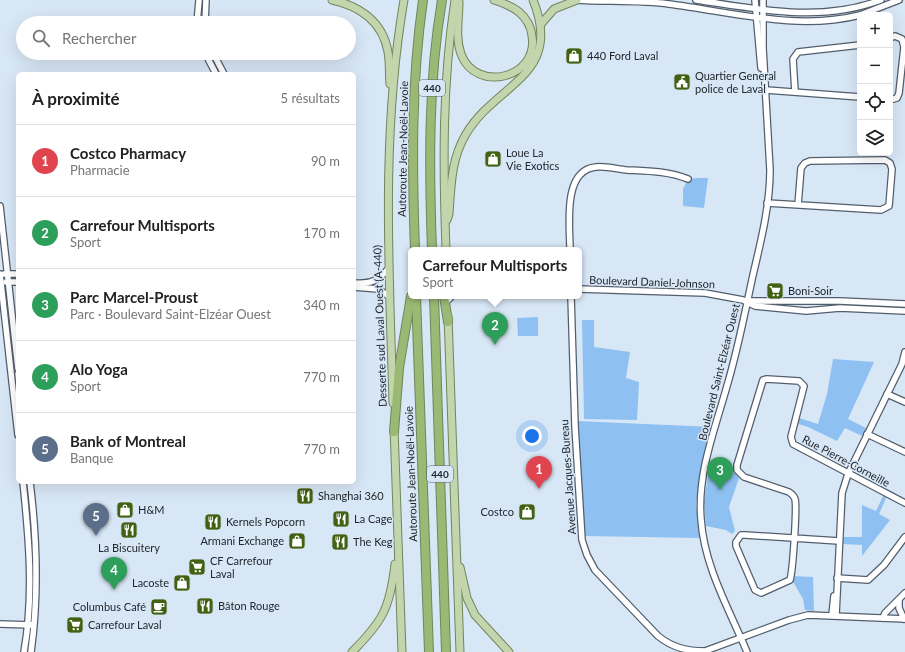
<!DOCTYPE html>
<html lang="fr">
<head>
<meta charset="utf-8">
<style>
  :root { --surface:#fff; --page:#f2f2f2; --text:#222; --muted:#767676; --line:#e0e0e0; --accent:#ea580c }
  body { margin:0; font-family:Lato,sans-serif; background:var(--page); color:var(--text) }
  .controls { position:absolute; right:12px; top:12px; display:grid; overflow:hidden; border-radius:6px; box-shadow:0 4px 16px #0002 }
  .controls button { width:36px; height:36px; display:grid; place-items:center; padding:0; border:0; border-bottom:1px solid var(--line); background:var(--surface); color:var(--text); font:20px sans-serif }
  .you { position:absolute; left:532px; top:436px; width:14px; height:14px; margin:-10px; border:3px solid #fff; border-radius:50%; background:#1a73e8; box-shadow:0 0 0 6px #1a73e833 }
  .badge { display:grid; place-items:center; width:26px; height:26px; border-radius:50%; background:var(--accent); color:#fff; font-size:13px; font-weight:700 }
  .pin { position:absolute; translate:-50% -33px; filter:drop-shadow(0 1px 2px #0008) }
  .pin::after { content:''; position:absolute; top:21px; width:14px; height:12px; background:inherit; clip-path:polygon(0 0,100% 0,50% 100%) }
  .popup { position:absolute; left:408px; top:247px; width:174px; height:52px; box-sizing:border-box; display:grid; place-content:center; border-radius:6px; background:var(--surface); filter:drop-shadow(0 1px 3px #0005); font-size:13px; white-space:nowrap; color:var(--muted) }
  .popup b { font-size:15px; color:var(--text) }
  .popup::after { content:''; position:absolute; left:50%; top:100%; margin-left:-8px; border:8px solid transparent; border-top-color:var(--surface) }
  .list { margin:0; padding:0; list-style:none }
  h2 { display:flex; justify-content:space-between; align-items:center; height:52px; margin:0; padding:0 16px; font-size:17px }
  h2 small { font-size:13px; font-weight:400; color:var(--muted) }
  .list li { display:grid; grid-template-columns:26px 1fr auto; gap:12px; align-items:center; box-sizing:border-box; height:72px; padding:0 16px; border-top:1px solid var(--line) }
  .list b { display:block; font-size:15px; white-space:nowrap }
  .list p { margin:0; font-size:13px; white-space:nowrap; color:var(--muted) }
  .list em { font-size:13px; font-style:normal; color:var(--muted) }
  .icon { flex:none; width:22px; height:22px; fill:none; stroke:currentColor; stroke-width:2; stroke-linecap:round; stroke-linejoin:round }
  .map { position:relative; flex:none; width:905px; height:652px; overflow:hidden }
  .search { position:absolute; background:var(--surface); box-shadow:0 4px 16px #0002; left:16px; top:16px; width:340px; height:44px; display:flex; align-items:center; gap:10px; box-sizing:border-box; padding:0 14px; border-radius:22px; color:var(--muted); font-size:15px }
  .panel { position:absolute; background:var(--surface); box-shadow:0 4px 16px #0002; left:16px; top:72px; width:340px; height:412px; border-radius:6px }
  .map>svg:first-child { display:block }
  .green { fill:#8fc0f2 }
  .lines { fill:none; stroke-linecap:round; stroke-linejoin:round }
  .minor-casing { stroke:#525e6c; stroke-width:8 }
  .major-casing { stroke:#70865c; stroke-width:9 }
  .highway-casing { stroke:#70865c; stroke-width:10 }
  .minor { stroke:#fff; stroke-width:5.5 }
  .major { stroke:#c2d5ac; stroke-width:7 }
  .highway { stroke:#9ab975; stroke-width:8 }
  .labels { text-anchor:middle; stroke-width:3; stroke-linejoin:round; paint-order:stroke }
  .shield { fill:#d8e7f6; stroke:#586169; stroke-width:1 }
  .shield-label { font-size:10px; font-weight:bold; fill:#21272d }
  .poi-label { font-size:11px; fill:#21272d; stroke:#d8e7f6; text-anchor:start }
  .street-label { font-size:11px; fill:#21272d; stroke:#d8e7f6 }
</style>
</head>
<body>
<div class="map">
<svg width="905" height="652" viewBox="0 0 905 652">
  <rect width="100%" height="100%" fill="#d8e7f6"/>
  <!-- green -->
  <g class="green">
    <path d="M696 178H708L704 208 683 206V189L688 179Z"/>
    <path d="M538 317V336H518L517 318Z"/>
    <path d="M582 320H594V347L630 352 626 378 639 382 637 420 584 419Z"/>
    <path d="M833 359 874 362 848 419 866 428 862 436 845 428 837 441 808 427 798 424 799 418 818 424 827 394Z"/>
    <path d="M577 421 713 427 699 480 696 504 700 538 584 536Z"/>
    <path d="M709 468 735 473 739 478 729 507 735 531 732 534 726 530 706 526 704 502Z"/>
    <path d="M884 494 887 496 879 514 890 520 862 556V545L842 544V537H862V505L876 511Z"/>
    <path d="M793 576 813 577 814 611 805 610 803 599 792 580Z"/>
  </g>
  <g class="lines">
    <!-- minor casing -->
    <g class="minor-casing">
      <g id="minor">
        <path d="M574 0C606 2 638 0 669 4 732 12 797 31 860 15"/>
        <path d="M696 0C758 9 820 23 881 0"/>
        <path d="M755 0 761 68"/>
        <path d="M860 15 899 0"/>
        <path d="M197 23 199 0"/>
        <path d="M205 23 206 0"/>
        <path d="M890 38 895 36 902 39 904 47 899 93 897 98 890 100"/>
        <path d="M205 53 216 74"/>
        <path d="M213 53 224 74"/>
        <path d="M766 90 860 97"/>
        <path d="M795 92 793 59 798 52 860 45"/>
        <path d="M767 203 881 210 889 206 892 169 890 163 885 160 810 161 805 163 801 168 798 205"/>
        <path d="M0 206 18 369"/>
        <path d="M570 250C570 226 562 170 596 167 606 166 617 169 627 170 648 171 668 171 688 179"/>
        <path d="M0 274 18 435"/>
        <path d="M4 274H18"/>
        <path d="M6 282H18"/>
        <path d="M354 283C371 284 378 281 389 268"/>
        <path d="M354 287 378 289 390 297"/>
        <path d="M579 289 705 293 743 300 755 306 806 311 840 308 905 311"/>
        <path d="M571 296 575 426 582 540 587 555 595 570 658 636C673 648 687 651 705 651L789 620 808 615 905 619"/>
        <path d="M448 300 452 296"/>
        <path d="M748 301H840L905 304"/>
        <path d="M887 394 905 402"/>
        <path d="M867 434 905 452"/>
        <path d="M23 482C29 539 34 595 24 652"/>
        <path d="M30 482C37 539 39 595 31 652"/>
        <path d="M839 541 745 535H741L736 542V546L755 590 761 593 790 580C793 570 797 507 795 499 794 496 792 494 789 492L744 477 737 470V465L763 380 767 379 799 381 804 386 791 437 793 444 905 503"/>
        <path d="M837 578 868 580 884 565 905 537"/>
        <path d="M899 600V608L904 619"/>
        <path d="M832 615 834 596"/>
        <path d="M836 615 842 493 848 474 902 364 905 352"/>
        <path d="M883 618 885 613 905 593"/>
        <path d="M0 624 32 625"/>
        <path d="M747 652C729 609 704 566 701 519 697 474 715 429 727 386 738 349 745 312 753 275 761 241 770 205 770 170L763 48V0"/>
      </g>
    </g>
    <!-- major casing -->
    <g class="major-casing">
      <g id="major">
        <path d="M332 0C360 6 383 22 388 52 390 63 389 73 390 84"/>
        <path d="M459 2C459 19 455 37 461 54 476 94 539 78 532 36 531 26 526 18 519 12 512 6 503 3 494 0"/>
        <path d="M541 24 554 9 577 0"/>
        <path d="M447 220 449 214C451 186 451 159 466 134 496 83 564 76 533 0"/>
        <path d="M446 250C443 166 442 83 455 0"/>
        <path d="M448 316 460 652"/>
        <path d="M393 403C389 268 381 133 404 0"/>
        <path d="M394 427 402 652"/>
        <path d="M460 567 467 598 475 615 509 652"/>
        <path d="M352 652C383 621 390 608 395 564"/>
      </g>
    </g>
    <!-- highway casing -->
    <g class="highway-casing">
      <g id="highway">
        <path d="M415 250C412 166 411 83 423 0"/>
        <path d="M432 250C429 166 428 83 442 0"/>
        <path d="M416 296 429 652"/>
        <path d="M434 296 446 652"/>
        <path d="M444 296 448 322"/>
        <path d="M394 432 399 368 411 296"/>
      </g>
    </g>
    <!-- minor -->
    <use href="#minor" class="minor"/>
    <!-- major -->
    <use href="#major" class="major"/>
    <!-- highway -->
    <use href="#highway" class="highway"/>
  </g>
  <!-- icons -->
  <defs>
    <g id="shop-square" transform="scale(0.9)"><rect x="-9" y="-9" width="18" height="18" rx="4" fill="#436113" stroke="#d8e7f6"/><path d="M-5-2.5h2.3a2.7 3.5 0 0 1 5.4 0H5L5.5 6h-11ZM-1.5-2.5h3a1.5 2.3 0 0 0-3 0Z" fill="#fff"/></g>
    <g id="civic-square" transform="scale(0.9)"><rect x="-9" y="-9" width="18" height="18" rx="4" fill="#436113" stroke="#d8e7f6"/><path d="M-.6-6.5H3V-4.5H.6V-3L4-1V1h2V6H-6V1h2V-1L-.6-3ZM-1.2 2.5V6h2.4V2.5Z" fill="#fff"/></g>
    <g id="supermarket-square" transform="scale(0.9)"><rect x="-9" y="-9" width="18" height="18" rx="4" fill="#436113" stroke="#d8e7f6"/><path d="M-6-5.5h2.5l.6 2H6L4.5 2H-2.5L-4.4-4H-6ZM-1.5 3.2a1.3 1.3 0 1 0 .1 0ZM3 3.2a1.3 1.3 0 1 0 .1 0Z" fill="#fff"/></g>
    <g id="restaurant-square" transform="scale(0.9)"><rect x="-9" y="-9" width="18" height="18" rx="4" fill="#436113" stroke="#d8e7f6"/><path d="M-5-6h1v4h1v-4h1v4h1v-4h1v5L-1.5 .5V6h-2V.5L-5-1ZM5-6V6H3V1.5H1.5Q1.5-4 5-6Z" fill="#fff"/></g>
    <g id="cafe-square" transform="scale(0.9)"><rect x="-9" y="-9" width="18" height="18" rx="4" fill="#436113" stroke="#d8e7f6"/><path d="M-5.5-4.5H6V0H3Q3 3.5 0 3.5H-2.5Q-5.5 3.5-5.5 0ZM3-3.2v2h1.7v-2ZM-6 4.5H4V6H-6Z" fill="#fff"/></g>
  </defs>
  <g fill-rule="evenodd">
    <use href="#shop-square" x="574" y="56"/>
    <use href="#civic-square" x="682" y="82"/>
    <use href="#shop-square" x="493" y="159"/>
    <use href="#supermarket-square" x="775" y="291"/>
    <use href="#restaurant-square" x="305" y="496"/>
    <use href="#shop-square" x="125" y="510"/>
    <use href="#shop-square" x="527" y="512"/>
    <use href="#restaurant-square" x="341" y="519"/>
    <use href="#restaurant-square" x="213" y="522"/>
    <use href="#restaurant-square" x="129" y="530"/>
    <use href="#shop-square" x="297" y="541"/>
    <use href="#restaurant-square" x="340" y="542"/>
    <use href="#supermarket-square" x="197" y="567"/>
    <use href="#shop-square" x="182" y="583"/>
    <use href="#restaurant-square" x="205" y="606"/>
    <use href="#cafe-square" x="159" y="607"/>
    <use href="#supermarket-square" x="75" y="625"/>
  </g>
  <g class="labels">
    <!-- shield labels -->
    <g class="shield">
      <rect x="419" y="80" width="26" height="16" rx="3"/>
      <rect x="427" y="466" width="26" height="16" rx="3"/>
    </g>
    <g class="shield-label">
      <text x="432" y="92">440</text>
      <text x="440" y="478">440</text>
    </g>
    <!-- poi labels -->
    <g class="poi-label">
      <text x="587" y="60">440 Ford Laval</text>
      <text x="695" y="80">Quartier General<tspan x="695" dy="13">police de Laval</tspan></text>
      <text x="506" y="157">Loue La<tspan x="506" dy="13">Vie Exotics</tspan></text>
      <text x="788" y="295">Boni-Soir</text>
      <text x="318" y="500">Shanghai 360</text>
      <text x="138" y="514">H&amp;M</text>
      <text x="514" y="516" text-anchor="end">Costco</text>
      <text x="354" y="523">La Cage</text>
      <text x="226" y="526">Kernels Popcorn</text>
      <text x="284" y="545" text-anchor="end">Armani Exchange</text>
      <text x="353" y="546">The Keg</text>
      <text x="129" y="552" text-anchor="middle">La Biscuitery</text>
      <text x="210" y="565">CF Carrefour<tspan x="210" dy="13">Laval</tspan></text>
      <text x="169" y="587" text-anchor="end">Lacoste</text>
      <text x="218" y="610">Bâton Rouge</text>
      <text x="146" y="611" text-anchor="end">Columbus Café</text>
      <text x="88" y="629">Carrefour Laval</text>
    </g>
    <!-- street labels -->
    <g class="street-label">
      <text transform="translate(403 149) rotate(-89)" y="4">Autoroute Jean-Noël-Lavoie</text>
      <text transform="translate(652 282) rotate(2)" y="4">Boulevard Daniel-Johnson</text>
      <text transform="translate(380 326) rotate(-92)" y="4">Desserte sud Laval Ouest (A-440)</text>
      <text transform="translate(719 372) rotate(-76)" y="4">Boulevard Saint-Elzéar Ouest</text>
      <text transform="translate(846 461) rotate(28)" y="4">Rue Pierre-Corneille</text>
      <text transform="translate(411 474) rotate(-92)" y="4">Autoroute Jean-Noël-Lavoie</text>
      <text transform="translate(568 477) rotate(-94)" y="4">Avenue Jacques-Bureau</text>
    </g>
  </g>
</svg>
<div class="controls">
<button>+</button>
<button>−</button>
<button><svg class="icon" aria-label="locate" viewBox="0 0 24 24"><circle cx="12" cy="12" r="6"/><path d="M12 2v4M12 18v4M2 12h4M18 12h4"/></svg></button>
<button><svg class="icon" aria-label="layers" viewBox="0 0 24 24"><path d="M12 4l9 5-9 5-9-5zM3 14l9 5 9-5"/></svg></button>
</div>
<div class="you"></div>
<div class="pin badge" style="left:539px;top:489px;background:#e0444e">1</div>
<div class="pin badge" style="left:495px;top:345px;background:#2e9e5b">2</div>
<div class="popup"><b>Carrefour Multisports</b>Sport</div>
<div class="pin badge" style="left:720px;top:490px;background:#2e9e5b">3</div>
<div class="pin badge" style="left:114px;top:590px;background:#2e9e5b">4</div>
<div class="pin badge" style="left:96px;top:536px;background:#5c6f8a">5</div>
<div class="search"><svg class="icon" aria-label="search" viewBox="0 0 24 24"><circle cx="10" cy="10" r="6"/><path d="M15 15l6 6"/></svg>Rechercher</div>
<section class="panel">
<h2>À proximité<small>5 résultats</small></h2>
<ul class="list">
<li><span class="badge" style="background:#e0444e">1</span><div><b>Costco Pharmacy</b><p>Pharmacie</p></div><em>90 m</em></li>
<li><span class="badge" style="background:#2e9e5b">2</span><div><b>Carrefour Multisports</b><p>Sport</p></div><em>170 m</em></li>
<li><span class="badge" style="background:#2e9e5b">3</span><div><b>Parc Marcel-Proust</b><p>Parc · Boulevard Saint-Elzéar Ouest</p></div><em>340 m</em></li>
<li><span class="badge" style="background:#2e9e5b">4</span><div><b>Alo Yoga</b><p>Sport</p></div><em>770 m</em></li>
<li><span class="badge" style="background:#5c6f8a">5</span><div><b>Bank of Montreal</b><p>Banque</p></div><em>770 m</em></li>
</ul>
</section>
</div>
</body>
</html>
